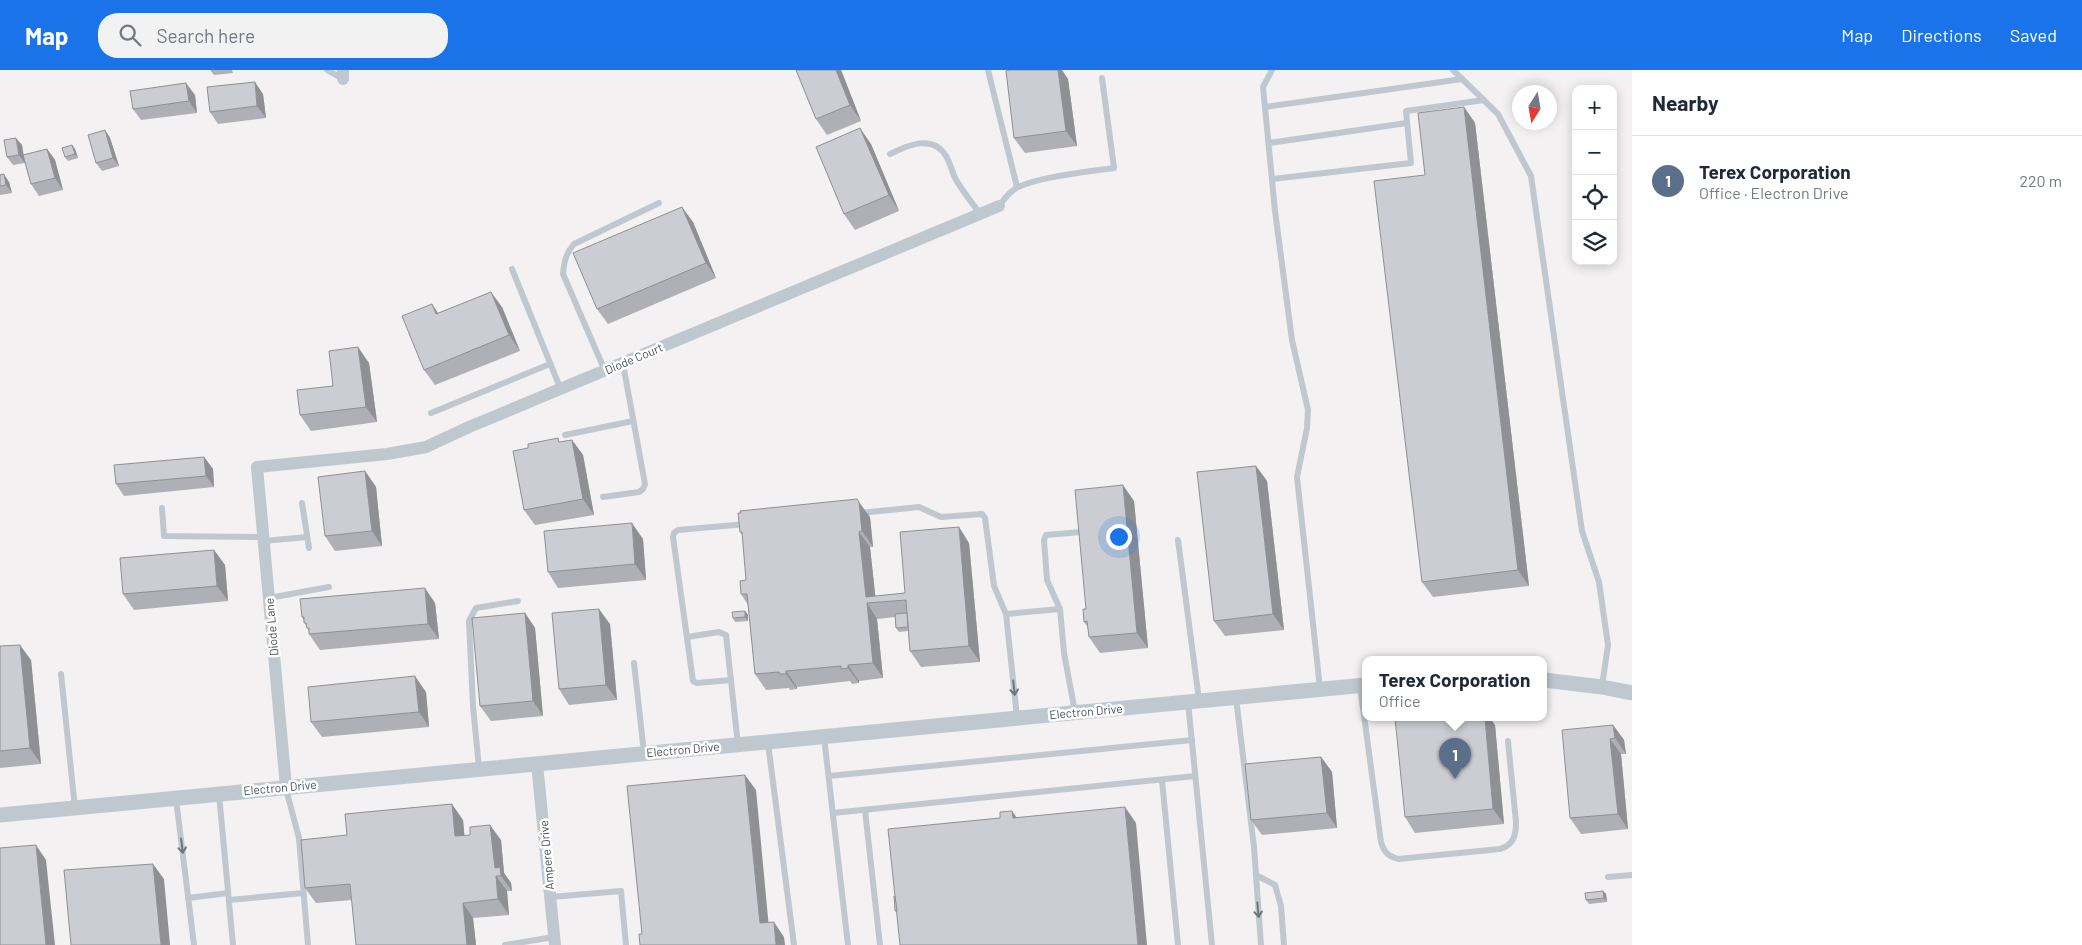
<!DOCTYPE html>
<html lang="en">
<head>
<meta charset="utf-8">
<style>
  :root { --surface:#fff; --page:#f2f2f3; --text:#1f2937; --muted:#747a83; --line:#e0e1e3; --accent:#1a73e8 }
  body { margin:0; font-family:Barlow,sans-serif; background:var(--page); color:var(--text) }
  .controls { position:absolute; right:15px; top:15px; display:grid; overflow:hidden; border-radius:10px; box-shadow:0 2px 12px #0003 }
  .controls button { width:45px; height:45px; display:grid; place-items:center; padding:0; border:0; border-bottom:1px solid var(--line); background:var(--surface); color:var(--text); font:25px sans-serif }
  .compass { position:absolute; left:1512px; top:15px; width:45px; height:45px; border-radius:50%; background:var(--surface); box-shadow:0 2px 12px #0003; rotate:191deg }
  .you { position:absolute; left:1118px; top:466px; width:18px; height:18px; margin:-12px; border:4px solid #fff; border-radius:50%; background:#1a73e8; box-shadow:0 0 0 8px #1a73e833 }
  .badge { display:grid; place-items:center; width:32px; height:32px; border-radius:50%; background:var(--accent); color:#fff; font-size:16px; font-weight:700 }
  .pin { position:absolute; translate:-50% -41px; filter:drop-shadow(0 1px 2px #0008) }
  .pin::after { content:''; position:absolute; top:26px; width:18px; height:15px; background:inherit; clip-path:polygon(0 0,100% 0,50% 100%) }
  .popup { position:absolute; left:1362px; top:586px; width:185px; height:65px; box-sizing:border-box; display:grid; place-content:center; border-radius:10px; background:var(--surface); filter:drop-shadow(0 1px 4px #0005); font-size:16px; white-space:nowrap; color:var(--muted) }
  .popup b { font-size:19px; color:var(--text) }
  .popup::after { content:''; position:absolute; left:50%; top:100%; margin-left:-10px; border:10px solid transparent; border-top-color:var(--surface) }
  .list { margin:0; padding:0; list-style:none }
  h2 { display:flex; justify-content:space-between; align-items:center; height:65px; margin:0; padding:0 20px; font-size:21px }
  h2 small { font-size:16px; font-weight:400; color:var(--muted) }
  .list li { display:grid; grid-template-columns:32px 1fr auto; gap:15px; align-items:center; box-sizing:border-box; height:90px; padding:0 20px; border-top:1px solid var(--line) }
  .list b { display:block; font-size:19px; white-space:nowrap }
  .list p { margin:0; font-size:16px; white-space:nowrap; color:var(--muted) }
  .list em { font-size:16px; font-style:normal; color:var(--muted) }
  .icon { flex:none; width:28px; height:28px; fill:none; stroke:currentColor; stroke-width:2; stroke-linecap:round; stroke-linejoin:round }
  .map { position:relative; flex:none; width:1632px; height:875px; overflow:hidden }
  header { display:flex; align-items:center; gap:30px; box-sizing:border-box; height:70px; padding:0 25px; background:var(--accent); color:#fff }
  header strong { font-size:24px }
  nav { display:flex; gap:28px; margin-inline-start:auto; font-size:18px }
  .search { width:350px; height:45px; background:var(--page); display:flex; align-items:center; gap:12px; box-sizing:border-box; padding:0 18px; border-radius:20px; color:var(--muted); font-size:19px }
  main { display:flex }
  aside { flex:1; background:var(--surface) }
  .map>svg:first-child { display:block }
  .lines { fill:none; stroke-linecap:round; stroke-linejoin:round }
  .service { stroke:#bfc8cf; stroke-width:6 }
  .minor { stroke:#bfc8cf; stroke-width:12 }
  .tertiary { stroke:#bfc8cf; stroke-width:15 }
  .wall { fill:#afb0b5 }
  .shaded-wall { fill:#8e9094 }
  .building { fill:#cbcdd3; stroke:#8e9094 }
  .oneway { stroke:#6c7780 }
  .labels { text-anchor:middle; stroke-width:5; stroke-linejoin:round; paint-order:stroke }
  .street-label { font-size:12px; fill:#49545e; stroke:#fff }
</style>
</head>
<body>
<header>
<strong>Map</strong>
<div class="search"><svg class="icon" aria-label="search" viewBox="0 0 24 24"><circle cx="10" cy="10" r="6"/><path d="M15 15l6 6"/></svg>Search here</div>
<nav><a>Map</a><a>Directions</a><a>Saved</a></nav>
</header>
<main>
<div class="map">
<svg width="1632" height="875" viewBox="0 0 1632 875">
  <rect width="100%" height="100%" fill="#f3f1f1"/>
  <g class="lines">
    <!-- service -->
    <g class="service">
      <path d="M327 0 343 9"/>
      <path d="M988 0 1017 117"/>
      <path d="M1272 0 1263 17 1275 141 1292 270 1308 340 1307 358 1297 407 1320 618"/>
      <path d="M1453 0 1498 44 1531 106 1582 461 1599 512 1608 575 1602 616"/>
      <path d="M1265 37 1462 9"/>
      <path d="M1269 73 1407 53"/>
      <path d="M890 84C908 75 933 64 946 86 950 93 952 101 955 108 962 121 972 132 980 144"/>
      <path d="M1272 109 1411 93 1406 41 1484 30"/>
      <path d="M999 136C1004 129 1010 121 1018 117 1043 106 1087 102 1114 98L1102 8"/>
      <path d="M512 199 561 320"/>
      <path d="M605 301 563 204C564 192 566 183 574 174L659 133"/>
      <path d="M431 343 550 294"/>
      <path d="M565 365 633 351"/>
      <path d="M603 427 639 422 643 419 645 414 623 294"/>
      <path d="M302 433 309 478"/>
      <path d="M162 438 164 466 264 467"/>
      <path d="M860 443 919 437 941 447 982 444 985 448 994 516 1006 544"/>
      <path d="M1178 470 1199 630"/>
      <path d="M264 471 307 467"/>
      <path d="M269 528 329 517"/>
      <path d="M687 567 719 562 726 565 738 675"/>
      <path d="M634 593 644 683"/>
      <path d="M61 604 75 738"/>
      <path d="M731 610 697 613 693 611 673 467 674 463 678 460 746 454"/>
      <path d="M1360 616 1381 772C1384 782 1388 786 1398 789L1500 779C1514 775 1516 765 1516 752L1508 671"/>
      <path d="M1236 628 1254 777 1261 875"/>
      <path d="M1188 632 1212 875"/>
      <path d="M1075 642 1064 583 1060 539 1047 510 1044 470 1046 465 1081 462"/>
      <path d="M1017 647 1006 544 1060 539"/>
      <path d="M824 667 848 875"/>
      <path d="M768 673 794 875"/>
      <path d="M479 698 473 636 469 551 476 538 518 531"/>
      <path d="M829 706 1192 670"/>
      <path d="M1162 710 1178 875"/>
      <path d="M286 719 299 768 308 875"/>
      <path d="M219 724 233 875"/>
      <path d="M176 729 194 875"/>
      <path d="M865 740 880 875"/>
      <path d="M833 743 1195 706"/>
      <path d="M1256 805 1275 815 1281 836 1284 875"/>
      <path d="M1608 807 1632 805"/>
      <path d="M551 827 621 821 626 875"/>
      <path d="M188 828 228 823"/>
      <path d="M229 830 303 823"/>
      <path d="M505 875 554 867"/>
    </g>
    <!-- minor -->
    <g class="minor">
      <path d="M343 0V9"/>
      <path d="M537 694 555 875"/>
      <path d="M286 717 257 397 387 384 426 377 469 357 999 136"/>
    </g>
    <!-- tertiary -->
    <g class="tertiary">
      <path d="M1544 610 1602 617 1632 623"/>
      <path d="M0 745 1366 615"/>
    </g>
  </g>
  <!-- wall -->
  <g class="wall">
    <path d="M210 0H232L233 3 214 5Z"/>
    <path d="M841 0 861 51 827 65 816 49Z"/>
    <path d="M1068 9 1077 76 1025 83 1014 68Z"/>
    <path d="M263 24 266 48 218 54 210 42Z"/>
    <path d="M195 25 197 43 141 50 133 39Z"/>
    <path d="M1464 37 1475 53 1529 516 1433 527 1422 512 1425 105Z"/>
    <path d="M105 60 110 68 119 96 102 101 96 93Z"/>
    <path d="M871 74 899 141 855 160 844 144Z"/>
    <path d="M22 75 23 85 47 79 55 90 63 120 39 126 31 114 25 93 13 95 7 87Z"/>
    <path d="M72 75 75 79 78 88 68 91 65 87Z"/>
    <path d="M0 105 9 112 12 123 0 125Z"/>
    <path d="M693 152 716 208 608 254 597 239Z"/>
    <path d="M502 237 520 281 435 315 424 300 438 243Z"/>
    <path d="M369 293 377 352 311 361 300 345 333 316Z"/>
    <path d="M572 370 583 385 594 445 535 455 524 440 561 372Z"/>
    <path d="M204 387 213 399 214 417 124 426 116 414Z"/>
    <path d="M1256 396 1267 411 1284 560 1225 566 1214 551Z"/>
    <path d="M365 401 376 417 382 476 335 481 325 466Z"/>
    <path d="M1134 431 1148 578 1100 583 1089 567 1088 557 1084 552 1086 539Z"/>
    <path d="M870 447 873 477H870L875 526 905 523 969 473 980 592 921 597 910 581 908 561 899 562 896 558 895 547 877 549 883 608 859 611V613L852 614 850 611 797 617V619L790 620 789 618 766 620 755 604 748 535 741 524 746 510 742 465 740 462Z"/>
    <path d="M643 469 646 510 558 518 548 502Z"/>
    <path d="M214 480 225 495 228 531 134 540 123 524Z"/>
    <path d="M435 533 439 569 320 580 309 564V562L302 547Z"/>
    <path d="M745 541 748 545V551L735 552 733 548Z"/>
    <path d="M525 543 535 558 543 646 491 651 480 636Z"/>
    <path d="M610 554 617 630 569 635 559 619Z"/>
    <path d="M0 576 31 590 41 694 0 698Z"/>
    <path d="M426 622 429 657 322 667 311 652Z"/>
    <path d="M1495 655 1504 754 1415 763 1405 747Z"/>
    <path d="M1613 655 1624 670 1626 684H1621L1628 759 1581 764 1570 748Z"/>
    <path d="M1321 687 1332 702 1337 758 1262 765 1251 750Z"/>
    <path d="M463 750 464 765 501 770 504 803 511 813 512 821H507L509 845 473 848 476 875H356L352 830 316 833 305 818 347 765Z"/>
    <path d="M1603 821 1606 824 1607 832 1589 834 1586 830Z"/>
  </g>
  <!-- shaded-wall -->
  <g class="shaded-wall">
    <path d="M836 0H841L861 51 850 35Z"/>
    <path d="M1058 0H1062L1068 9 1077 76 1066 61Z"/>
    <path d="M255 12 263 24 266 48 257 36Z"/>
    <path d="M186 13 195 25 197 43 189 31Z"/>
    <path d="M1464 37 1475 53 1529 516 1518 500Z"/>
    <path d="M860 58 871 74 899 141 889 125Z"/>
    <path d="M105 60 110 68 119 96 113 88Z"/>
    <path d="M16 68 22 75 25 93 19 85Z"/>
    <path d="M72 75 75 79 78 88 75 84Z"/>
    <path d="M47 79 55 90 63 120 55 108Z"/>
    <path d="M4 104 9 112 12 123 6 115Z"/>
    <path d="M682 137 693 152 716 208 706 193Z"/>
    <path d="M491 222 502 237 520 281 509 265Z"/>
    <path d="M432 234 442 249 436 244Z"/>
    <path d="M358 277 369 293 377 352 366 337Z"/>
    <path d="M572 370 583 385 594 445 583 429Z"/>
    <path d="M204 387 213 399 214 417 206 406Z"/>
    <path d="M1256 396 1267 411 1284 560 1273 544Z"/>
    <path d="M365 401 376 417 382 476 372 461Z"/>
    <path d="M1123 415 1134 431 1148 578 1137 563Z"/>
    <path d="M859 432 870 447 873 477 862 461Z"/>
    <path d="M632 453 643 469 646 510 635 494Z"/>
    <path d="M959 457 969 473 980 592 969 576Z"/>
    <path d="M859 462 870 477 876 532 866 527Z"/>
    <path d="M214 480 225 495 228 531 217 516Z"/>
    <path d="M425 518 435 533 439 569 428 554Z"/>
    <path d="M867 533 877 549 883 608 873 593Z"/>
    <path d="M599 539 610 554 617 630 606 615Z"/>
    <path d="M745 541 748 545V551L745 547Z"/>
    <path d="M525 543 535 558 543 646 533 631Z"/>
    <path d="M20 575 31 590 41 694 30 678Z"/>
    <path d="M848 595 859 611V613L848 598Z"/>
    <path d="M786 601 797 617V619L786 604Z"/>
    <path d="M415 606 426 622 429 657 419 642Z"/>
    <path d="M1485 648H1490L1495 655 1504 754 1493 739Z"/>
    <path d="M1613 655 1624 670 1626 684 1615 668Z"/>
    <path d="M1610 669 1621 684 1628 759 1618 744Z"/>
    <path d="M1321 687 1332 702 1337 758 1327 743Z"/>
    <path d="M745 705 756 720 770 869 760 853Z"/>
    <path d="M452 734 463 750 466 782 455 766Z"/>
    <path d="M1125 737 1136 753 1147 875H1138Z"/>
    <path d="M1012 741 1023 756 1013 748Z"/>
    <path d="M490 755 501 770 504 803 511 813 512 821 501 806 495 798Z"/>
    <path d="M36 775 46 790 55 875H46Z"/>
    <path d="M153 794 164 809 170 875H161Z"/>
    <path d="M496 806 507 821 509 845 498 829Z"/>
    <path d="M1603 821 1606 824 1607 832 1604 828Z"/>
    <path d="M463 833 473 848 476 875H467Z"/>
    <path d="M774 852 784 867 785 875H776Z"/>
  </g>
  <!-- building -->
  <g class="building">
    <path d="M796 0H836L850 35 816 49Z"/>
    <path d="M1010 0H1058L1066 61 1014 68 1006 1Z"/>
    <path d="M255 12 257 36 210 42 207 17Z"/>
    <path d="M186 13 189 31 133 39 130 21Z"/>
    <path d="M1464 37 1518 500 1422 512 1374 111 1425 105 1418 43Z"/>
    <path d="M860 58 889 125 844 144 816 77Z"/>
    <path d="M105 60 113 88 96 93 88 65Z"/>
    <path d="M16 68 19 85 7 87 4 70Z"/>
    <path d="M72 75 75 84 65 87 62 78Z"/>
    <path d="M47 79 55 108 31 114 23 85Z"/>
    <path d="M4 104 6 115 0 116V105Z"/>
    <path d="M682 137 706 193 597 239 573 183Z"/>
    <path d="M491 222 509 265 424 300 402 246 432 234 436 244Z"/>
    <path d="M358 277 366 337 300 345 297 320 333 316 329 281Z"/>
    <path d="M558 368 559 372 572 370 583 429 524 440 513 381 528 378V374Z"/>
    <path d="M204 387 206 406 116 414 114 395Z"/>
    <path d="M1256 396 1273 544 1214 551 1197 402Z"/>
    <path d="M365 401 372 461 325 466 318 407Z"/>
    <path d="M1123 415 1137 563 1089 567 1087 551 1084 552 1083 539H1086L1075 420Z"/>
    <path d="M857 429 859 432 862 461 859 462 866 527 905 523 900 462 959 457 969 576 910 581 906 530 867 533 873 593 848 595V598L841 599V596L786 601V604H780L779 602 755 604 747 524H741L740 511 746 510 742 462H740L738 443H741L740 441Z"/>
    <path d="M632 453 635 494 548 502 544 461Z"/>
    <path d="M214 480 217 516 123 524 120 488Z"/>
    <path d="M425 518 428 554 309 564V558H307L306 553H304V547H302L300 529Z"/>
    <path d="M599 539 606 615 559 619 552 543Z"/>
    <path d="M745 541V547L733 548 732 542Z"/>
    <path d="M525 543 533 631 480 636 472 548Z"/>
    <path d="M907 543 908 557 896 558 895 544Z"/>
    <path d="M20 575 30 678 0 681V576Z"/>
    <path d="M415 606 419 642 311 652 308 617Z"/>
    <path d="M1395 648H1485L1493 739 1405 747Z"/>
    <path d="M1613 655 1615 668 1610 669 1618 744 1570 748 1562 660Z"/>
    <path d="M1321 687 1327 743 1251 750 1245 694Z"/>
    <path d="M745 705 760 853 774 852 776 875H640L639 864H642L627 716Z"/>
    <path d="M452 734 455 766 470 765V757L490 755 495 798 500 797 501 806H496L498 829 463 833 467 875H356L350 814 305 818 301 770 347 765 345 744Z"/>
    <path d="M1125 737 1138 875H900L888 759 1000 748V742L1012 741 1013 748Z"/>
    <path d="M36 775 46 875H0V778Z"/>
    <path d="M153 794 161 875H71L64 800Z"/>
    <path d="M1603 821 1604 828 1586 830 1585 823Z"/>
    <path d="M894 826H895L897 841H895Z"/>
  </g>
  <!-- one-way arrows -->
  <defs><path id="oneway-shaft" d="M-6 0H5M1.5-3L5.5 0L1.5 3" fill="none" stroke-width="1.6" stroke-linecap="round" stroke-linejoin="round" transform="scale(1.25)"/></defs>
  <g class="oneway">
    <use href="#oneway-shaft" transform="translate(1014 618) rotate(84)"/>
    <use href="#oneway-shaft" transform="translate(182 776) rotate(83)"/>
    <use href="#oneway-shaft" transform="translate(1258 840) rotate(85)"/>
  </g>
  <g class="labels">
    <!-- street labels -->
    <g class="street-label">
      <text transform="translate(634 289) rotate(-23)" y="4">Diode Court</text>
      <text transform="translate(272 557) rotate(-95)" y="4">Diode Lane</text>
      <text transform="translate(1086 642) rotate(-5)" y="4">Electron Drive</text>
      <text transform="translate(683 680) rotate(-5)" y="4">Electron Drive</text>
      <text transform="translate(280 718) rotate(-5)" y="4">Electron Drive</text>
      <text transform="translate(547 785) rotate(-95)" y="4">Ampere Drive</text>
    </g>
  </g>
</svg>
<div class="controls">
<button>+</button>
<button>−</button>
<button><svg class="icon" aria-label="locate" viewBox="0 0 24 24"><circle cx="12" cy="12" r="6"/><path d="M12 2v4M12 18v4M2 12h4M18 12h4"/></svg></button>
<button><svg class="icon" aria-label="layers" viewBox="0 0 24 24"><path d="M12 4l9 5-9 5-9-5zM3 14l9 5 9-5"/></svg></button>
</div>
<svg class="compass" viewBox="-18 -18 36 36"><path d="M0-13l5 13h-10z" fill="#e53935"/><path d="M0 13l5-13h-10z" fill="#747a83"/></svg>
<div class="you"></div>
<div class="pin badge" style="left:1455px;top:709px;background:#5c6f8a">1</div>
<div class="popup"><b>Terex Corporation</b>Office</div>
</div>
<aside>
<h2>Nearby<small></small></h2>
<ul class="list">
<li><span class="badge" style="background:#5c6f8a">1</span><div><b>Terex Corporation</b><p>Office · Electron Drive</p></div><em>220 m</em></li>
</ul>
</aside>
</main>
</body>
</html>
